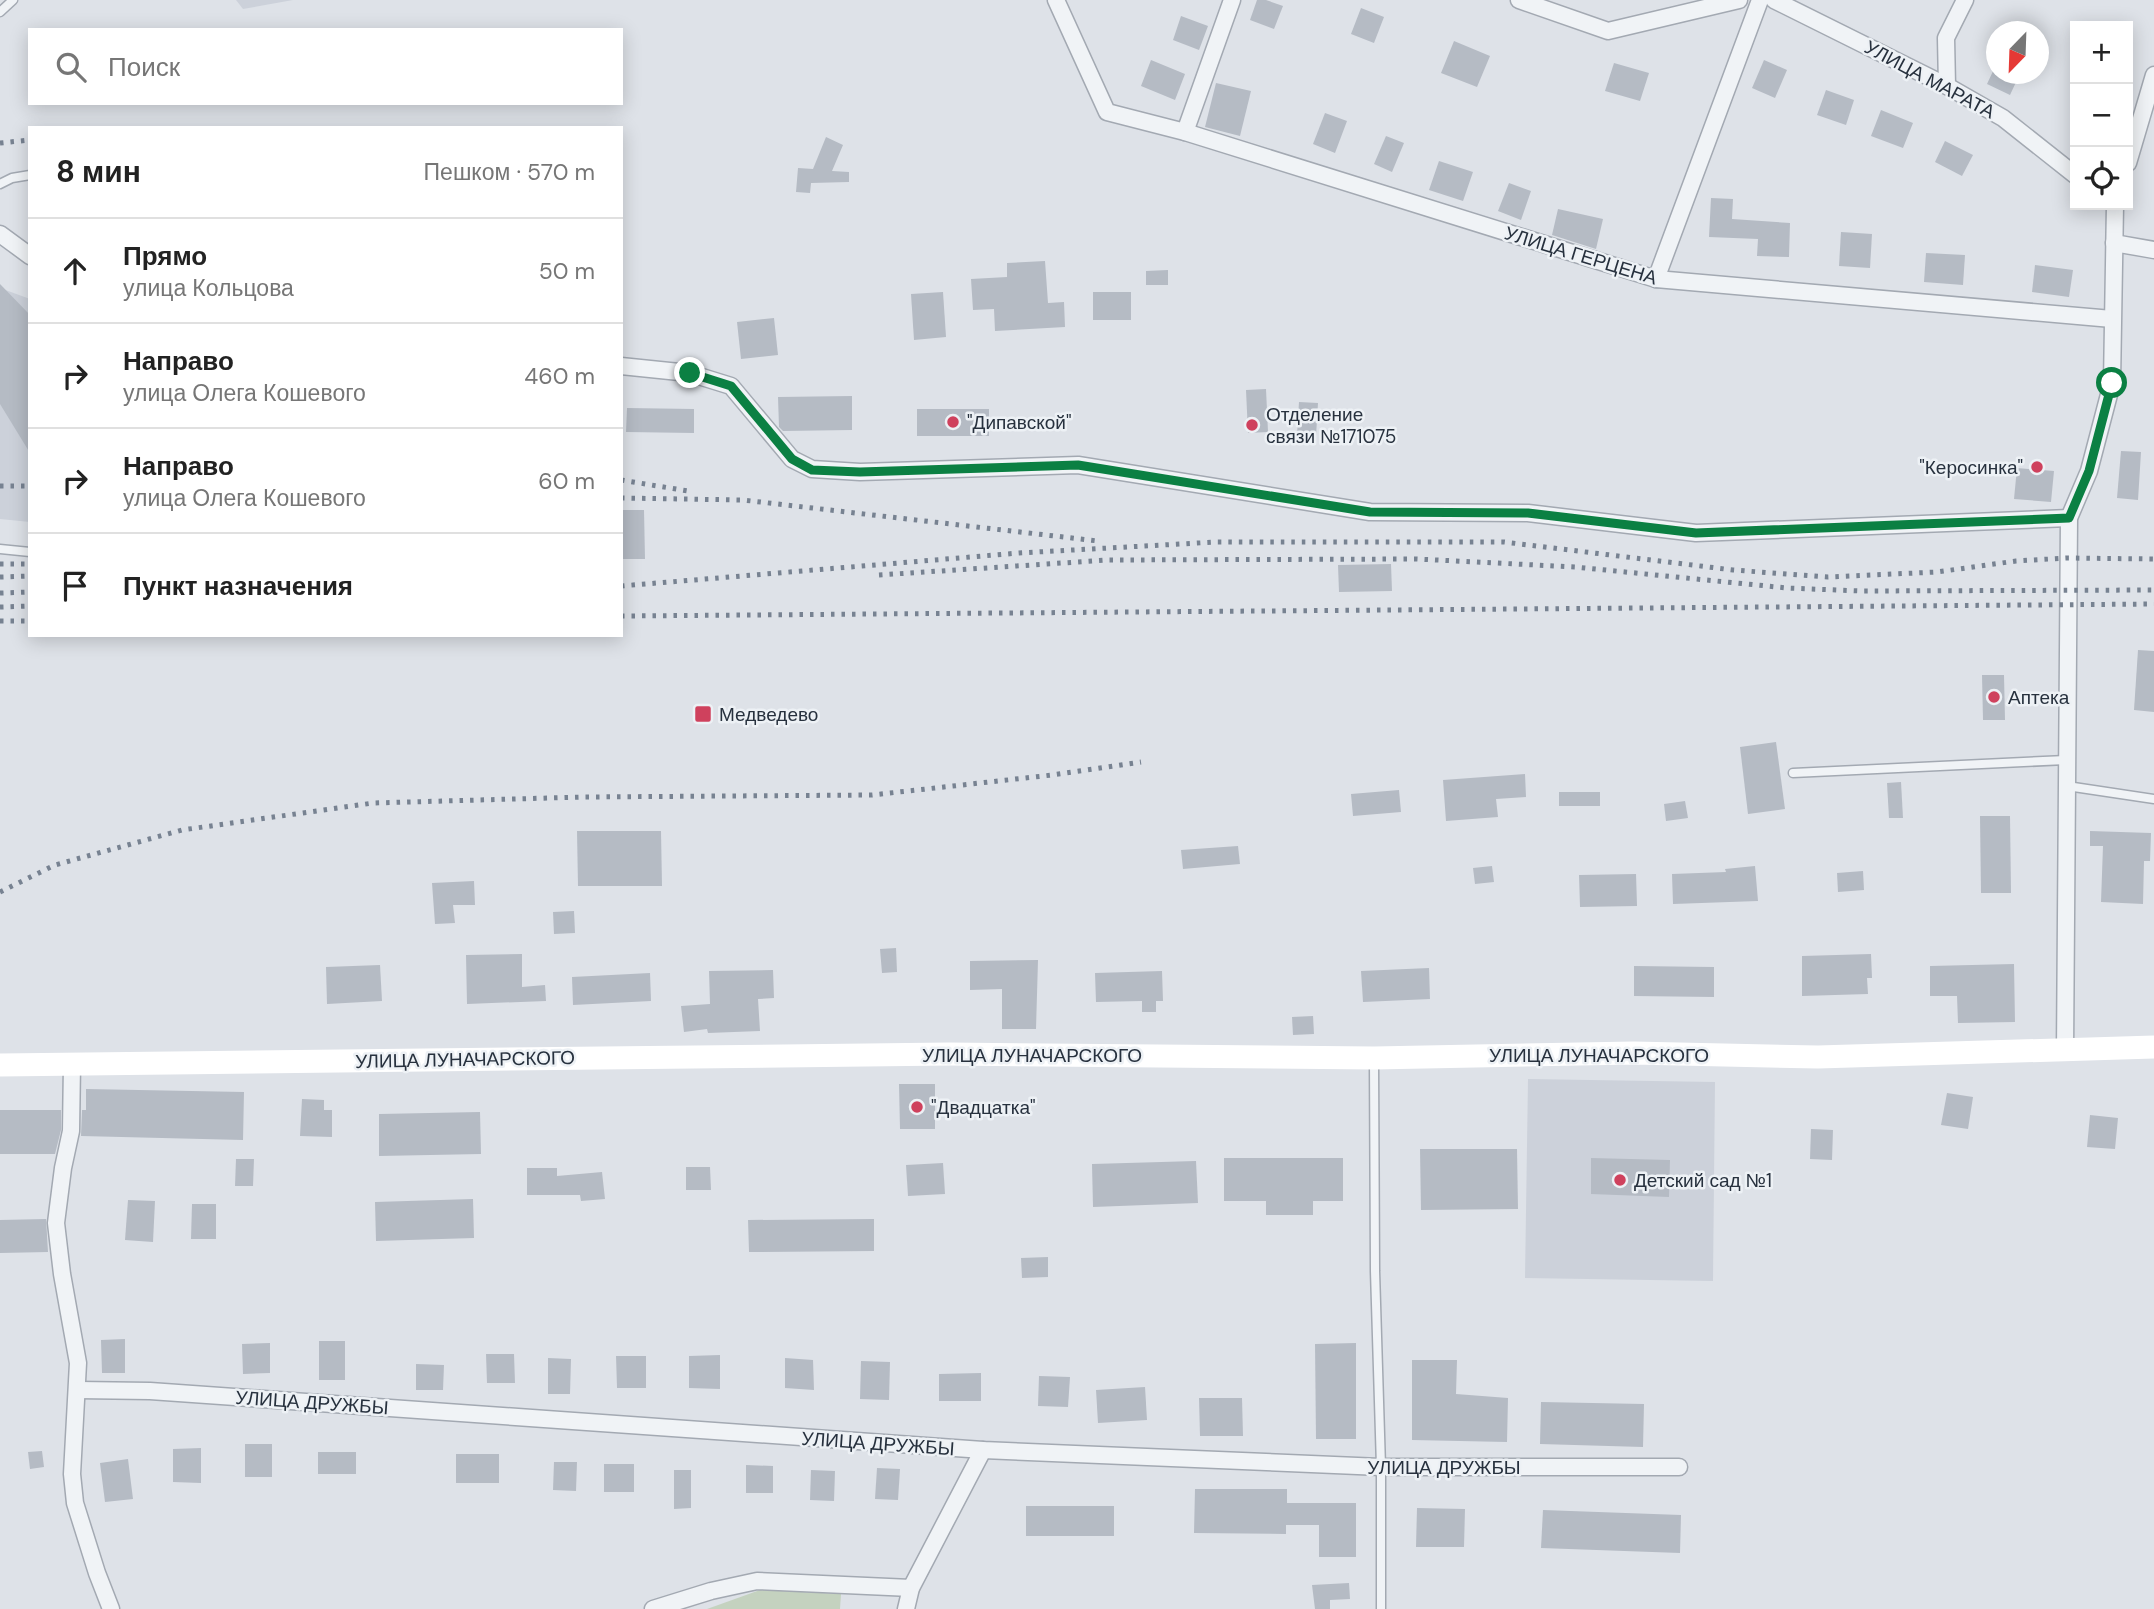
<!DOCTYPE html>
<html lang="ru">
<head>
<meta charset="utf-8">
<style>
  :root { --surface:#fff; --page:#f2f2f2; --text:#222; --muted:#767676; --line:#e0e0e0 }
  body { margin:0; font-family:"DM Sans",sans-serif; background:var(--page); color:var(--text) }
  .controls { position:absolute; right:21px; top:21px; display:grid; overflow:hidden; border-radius:0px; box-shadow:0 4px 18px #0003 }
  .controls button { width:63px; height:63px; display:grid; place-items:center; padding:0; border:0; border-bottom:2px solid var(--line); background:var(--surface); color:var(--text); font:35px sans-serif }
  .compass { position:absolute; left:1986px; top:21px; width:63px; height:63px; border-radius:50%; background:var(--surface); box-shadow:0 4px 18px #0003; rotate:203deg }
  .stop { position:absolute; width:21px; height:21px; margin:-16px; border:5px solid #0b8043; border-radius:50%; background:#fff }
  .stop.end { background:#0b8043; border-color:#fff; box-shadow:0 2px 7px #0008 }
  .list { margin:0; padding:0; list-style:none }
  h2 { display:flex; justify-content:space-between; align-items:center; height:91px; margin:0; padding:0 28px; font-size:30px }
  h2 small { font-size:23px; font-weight:400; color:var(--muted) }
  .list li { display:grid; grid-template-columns:46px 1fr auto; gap:21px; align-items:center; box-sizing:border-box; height:105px; padding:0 28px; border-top:2px solid var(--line) }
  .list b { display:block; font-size:26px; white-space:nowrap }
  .list p { margin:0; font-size:23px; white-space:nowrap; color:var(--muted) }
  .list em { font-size:23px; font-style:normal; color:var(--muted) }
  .icon { flex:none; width:38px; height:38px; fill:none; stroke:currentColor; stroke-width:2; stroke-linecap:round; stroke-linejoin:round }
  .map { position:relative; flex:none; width:2154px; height:1609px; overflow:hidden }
  .search { position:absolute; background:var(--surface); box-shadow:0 4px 18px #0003; left:28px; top:28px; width:595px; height:77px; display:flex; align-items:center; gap:18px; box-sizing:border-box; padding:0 24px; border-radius:0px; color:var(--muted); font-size:26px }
  .panel { position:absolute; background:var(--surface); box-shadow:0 4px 18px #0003; left:28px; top:126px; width:595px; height:511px; border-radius:0px }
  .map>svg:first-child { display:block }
  .built { fill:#ccd1da }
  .green { fill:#c4d2bf }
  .building { fill:#b5bbc4 }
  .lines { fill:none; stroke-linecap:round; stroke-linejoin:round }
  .lane-casing { stroke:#a3a9b2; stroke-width:11 }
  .street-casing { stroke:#a3a9b2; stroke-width:19 }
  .lane { stroke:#f0f3f6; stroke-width:8 }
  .street { stroke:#f0f3f6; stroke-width:16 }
  .secondary { stroke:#fff; stroke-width:23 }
  .rail { stroke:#778291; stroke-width:5; stroke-dasharray:3.5 7; stroke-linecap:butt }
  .route { stroke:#0b8043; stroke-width:9 }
  .poi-dot { fill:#cf415d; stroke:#edf1f5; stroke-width:2.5 }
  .labels { text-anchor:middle; stroke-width:5; stroke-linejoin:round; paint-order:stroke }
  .street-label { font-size:19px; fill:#27313e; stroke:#edf1f5 }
  .poi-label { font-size:19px; fill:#27313e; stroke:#edf1f5; text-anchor:start }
</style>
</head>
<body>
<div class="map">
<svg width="2154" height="1609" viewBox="0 0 2154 1609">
  <rect width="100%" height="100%" fill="#dee2e8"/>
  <!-- built -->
  <g class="built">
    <path d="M236 0H293L243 9Z"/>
    <path d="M0 288 30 299V522L0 519Z"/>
    <path d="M1528 1079 1715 1082 1713 1281 1525 1278Z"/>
  </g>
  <!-- green -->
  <path class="green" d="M760 1590 841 1594 840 1609H707Z"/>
  <!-- building -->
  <g class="building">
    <path d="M1257 0H1266L1283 6 1274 29 1250 20Z"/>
    <path d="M1361 8 1384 17 1374 43 1351 34Z"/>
    <path d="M1181 16 1208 26 1199 50 1173 40Z"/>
    <path d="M1454 41 1490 56 1477 87 1441 73Z"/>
    <path d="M1151 60 1185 74 1175 100 1141 86Z"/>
    <path d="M1764 60 1787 70 1775 98 1752 88Z"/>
    <path d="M1614 63 1649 73 1640 101 1605 91Z"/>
    <path d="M1994 69 1997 74H2004L2017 80 2010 95 1987 84Z"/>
    <path d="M1216 83 1251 91 1240 136 1205 127Z"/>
    <path d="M1826 90 1854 100 1846 125 1817 115Z"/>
    <path d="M1881 110 1913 123 1903 148 1871 136Z"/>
    <path d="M1325 113 1347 121 1335 153 1313 144Z"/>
    <path d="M1386 136 1404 143 1392 172 1374 164Z"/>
    <path d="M826 137 843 145 832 171 849 172V182L811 183 810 193 796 192 798 168 813 169Z"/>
    <path d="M1945 141 1973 155 1962 176 1935 162Z"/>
    <path d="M1439 161 1473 172 1463 201 1429 190Z"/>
    <path d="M1509 183 1531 191 1521 220 1498 211Z"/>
    <path d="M1711 198 1733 199 1732 219 1790 223 1789 257 1757 256 1758 239 1709 237Z"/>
    <path d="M1558 209 1603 219 1596 249 1552 235Z"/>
    <path d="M1841 232 1872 234 1870 268 1839 266Z"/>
    <path d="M1926 253 1965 255 1963 285 1924 282Z"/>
    <path d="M1045 261 1048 303 1064 302 1065 327 995 331 994 309 973 310 971 279 1007 277V263Z"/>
    <path d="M2035 265 2073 270 2069 297 2032 292Z"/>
    <path d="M1168 270V285H1146V271Z"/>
    <path d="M0 284 30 315V453L0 404Z"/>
    <path d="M943 292 946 337 914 340 911 294Z"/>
    <rect x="1093" y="292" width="38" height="28"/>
    <path d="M774 318 778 355 741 359 737 322Z"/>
    <path d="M1266 389 1268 432 1248 433 1246 390Z"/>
    <path d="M852 396V430L783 431 779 427 778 397Z"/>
    <path d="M1299 402 1318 403 1316 436 1297 435Z"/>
    <path d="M627 408 694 409V433L626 432Z"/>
    <rect x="917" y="409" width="72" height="27"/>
    <path d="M2121 451 2141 452 2138 500 2117 498Z"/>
    <path d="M2017 468 2054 471 2051 502 2014 499Z"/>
    <path d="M621 510H644L645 559H621Z"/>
    <path d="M1391 564 1392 591 1339 592 1338 565Z"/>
    <path d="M2138 650 2154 651V712L2134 710Z"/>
    <path d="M1982 675H2004L2005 720H1983Z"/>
    <path d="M1776 742 1785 809 1748 814 1740 747Z"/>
    <path d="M1525 774 1526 797 1496 799 1498 817 1446 821 1443 780Z"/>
    <path d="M1901 782 1903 818H1889L1887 783Z"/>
    <path d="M1399 790 1401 812 1353 816 1351 794Z"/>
    <rect x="1559" y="792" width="41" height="14"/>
    <path d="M1685 801 1688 818 1666 821 1664 804Z"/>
    <path d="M1980 816H2010L2011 893H1981Z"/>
    <path d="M577 831H661L662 886H578Z"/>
    <path d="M2090 831 2151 833 2150 861H2144L2143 904 2101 902 2103 846H2090Z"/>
    <path d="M1238 846 1240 864 1183 869 1181 850Z"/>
    <path d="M1492 866 1494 882 1475 884 1473 868Z"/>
    <path d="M1755 866 1758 901 1673 904 1672 874 1726 872 1725 869Z"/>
    <path d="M1863 871 1864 890 1838 892 1837 873Z"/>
    <path d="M1636 874 1637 906 1580 907 1579 875Z"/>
    <path d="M474 881 475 905H453L455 923 435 924 432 883Z"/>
    <path d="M574 911 575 933 554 934 553 912Z"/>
    <path d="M896 948 897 972 882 973 880 949Z"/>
    <path d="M522 954V987L545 985 546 1001 467 1004 466 955Z"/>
    <path d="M1871 954 1872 978H1867L1868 994 1802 996V956Z"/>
    <path d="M1038 960 1036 1029H1002V989L970 990V961Z"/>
    <path d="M2014 964 2015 1022 1958 1023 1957 996H1930V966Z"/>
    <path d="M380 965 382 1001 327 1004 326 967Z"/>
    <path d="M1634 966 1714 967V997L1634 996Z"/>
    <path d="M1429 968 1430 999 1363 1002 1361 971Z"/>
    <path d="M773 970 774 998 758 999 760 1031 708 1033 707 1029 684 1032 681 1006 710 1004 709 971Z"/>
    <path d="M1162 971 1163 1001H1156V1012H1142V1001L1096 1002 1095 973Z"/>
    <path d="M650 973 651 1001 573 1005 572 977Z"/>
    <path d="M1313 1016 1314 1034 1293 1035 1292 1017Z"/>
    <path d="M899 1084H935V1129H900Z"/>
    <path d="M86 1089 244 1092 243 1140 81 1136 82 1110H86Z"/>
    <path d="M1947 1093 1973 1097 1968 1129 1941 1125Z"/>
    <path d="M302 1099 324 1100V1110H332V1137L300 1136Z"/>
    <path d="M0 1110H61V1130L55 1154H0Z"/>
    <path d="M480 1112 481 1154 379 1156V1114Z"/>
    <path d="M2090 1115 2118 1118 2115 1149 2087 1147Z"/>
    <path d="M1811 1129 1833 1130 1832 1160 1810 1159Z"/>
    <path d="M1420 1149H1517L1518 1209 1421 1210Z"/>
    <path d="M1224 1158H1343V1201H1313V1215H1266V1201H1224Z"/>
    <path d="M1591 1158 1670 1160 1669 1197 1591 1194Z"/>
    <path d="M236 1159H254L253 1186H235Z"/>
    <path d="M1196 1161 1198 1203 1093 1207 1092 1164Z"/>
    <path d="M943 1163 945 1194 908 1196 906 1165Z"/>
    <path d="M686 1167H710L711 1190H686Z"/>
    <path d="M527 1168H557V1176L602 1172 605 1199 581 1201 580 1195H527Z"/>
    <path d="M473 1199 474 1238 376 1241 375 1202Z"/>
    <path d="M128 1200 155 1201 153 1242 125 1240Z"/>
    <path d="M192 1204H216V1239H191Z"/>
    <path d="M46 1219 48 1252 0 1253V1220Z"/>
    <path d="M874 1219V1251L749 1252 748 1220Z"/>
    <path d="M1048 1257V1277L1022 1278 1021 1258Z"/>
    <path d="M125 1339V1373H102L101 1340Z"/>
    <rect x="319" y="1341" width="26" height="39"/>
    <path d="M270 1343V1373L243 1374 242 1344Z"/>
    <path d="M1356 1343V1439H1316L1315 1344Z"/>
    <path d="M486 1354H514L515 1383H487Z"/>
    <path d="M720 1355V1389L689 1388V1356Z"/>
    <path d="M616 1356H646V1388H617Z"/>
    <path d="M548 1358 571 1359 570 1394H548Z"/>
    <path d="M785 1358 813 1360 814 1390 785 1388Z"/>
    <path d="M1412 1360H1457L1456 1394 1508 1398 1507 1442 1412 1440Z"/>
    <path d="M861 1361 890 1362 889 1400 860 1399Z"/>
    <path d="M416 1364 444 1365 443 1390H416Z"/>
    <path d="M981 1373V1401H939V1374Z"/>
    <path d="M1039 1376 1070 1377 1068 1407 1038 1406Z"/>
    <path d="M1145 1387 1147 1420 1098 1423 1096 1390Z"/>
    <path d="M1199 1398H1242L1243 1436H1200Z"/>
    <path d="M1541 1402 1644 1404 1643 1447 1540 1444Z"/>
    <rect x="245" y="1444" width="27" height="33"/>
    <path d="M201 1448V1483L173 1482V1449Z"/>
    <path d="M42 1451 44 1467 30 1469 28 1452Z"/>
    <rect x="318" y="1452" width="38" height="22"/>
    <rect x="456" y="1454" width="43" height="29"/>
    <path d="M128 1459 133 1499 105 1502 100 1463Z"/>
    <path d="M554 1462H577L576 1491 553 1490Z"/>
    <rect x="604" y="1464" width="30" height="28"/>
    <path d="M746 1465 773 1466V1493H746Z"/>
    <path d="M877 1468 900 1469 898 1500 875 1499Z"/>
    <path d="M674 1470H691V1508L674 1509Z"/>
    <path d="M811 1470 835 1471 834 1501 810 1500Z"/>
    <path d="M1195 1489H1287V1503H1356V1557H1319V1525H1286V1534L1194 1533Z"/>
    <rect x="1026" y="1506" width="88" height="30"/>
    <path d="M1417 1508 1465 1509 1464 1547H1416Z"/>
    <path d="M1543 1510 1681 1515 1680 1553 1541 1548Z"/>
    <path d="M1349 1583 1350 1599 1330 1600V1609H1315L1312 1585Z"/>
  </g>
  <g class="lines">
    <!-- lane casing -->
    <g class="lane-casing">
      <g id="lane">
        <path d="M0 12 13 0"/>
        <path d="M0 184 12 178 30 175"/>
        <path d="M0 549 30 552"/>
        <path d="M1793 773 2066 760"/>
        <path d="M2067 786 2154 799"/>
        <path d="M1374 1061 1375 1271 1381 1467V1609"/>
      </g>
    </g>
    <!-- street casing -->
    <g class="street-casing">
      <g id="street">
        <path d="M1056 0 1107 112 1185 132 1656 279 2112 319"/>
        <path d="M1519 0 1608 31 1739 0"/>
        <path d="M1774 0 1947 86 2003 118 2075 175"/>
        <path d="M1947 86 1946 38 1965 0"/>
        <path d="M1185 132 1232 0"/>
        <path d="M2128 163 2154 75"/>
        <path d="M0 234 30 256"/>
        <path d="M2114 243 2154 250"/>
        <path d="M1656 279 1760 0"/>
        <path d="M621 366 689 373 731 386 792 459 812 469 860 472 1078 465 1370 512 1528 513 1696 533 2069 518"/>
        <path d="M2065 1051 2069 518 2089 471 2112 383 2115 205"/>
        <path d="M72 1064 71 1131 63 1168 56 1223 62 1274 78 1363 72 1474 75 1503 97 1573 111 1609"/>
        <path d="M78 1390 150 1391 983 1450 1381 1467H1679"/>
        <path d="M653 1609 711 1591 757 1581 911 1588"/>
        <path d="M906 1609 911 1588 983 1450"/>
      </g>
    </g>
    <!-- lane -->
    <use href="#lane" class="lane"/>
    <!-- street -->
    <use href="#street" class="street"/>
    <!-- secondary -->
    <path class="secondary" d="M0 1065 949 1054 1374 1058 1634 1053 1818 1057 2154 1047"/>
    <!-- rail -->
    <g class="rail">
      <path d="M0 143 30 140"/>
      <path d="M621 480 688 491"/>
      <path d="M0 486H30"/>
      <path d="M621 498 743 500 1098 541"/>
      <path d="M0 564H30"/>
      <path d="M879 575 1108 560 1417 559 1575 567 1787 588 1861 591 2154 590"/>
      <path d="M0 577 30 576"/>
      <path d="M621 586 1019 553 1216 542H1504L1733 570 1828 577 1937 572 2016 561 2067 558 2154 559"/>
      <path d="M0 593 30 592"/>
      <path d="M0 607 30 606"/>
      <path d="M621 616 2154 604"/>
      <path d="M0 621H30"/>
      <path d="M0 892 55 865 182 830 373 803 584 797 872 795 1052 775 1141 762"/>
    </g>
  </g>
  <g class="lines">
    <!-- route -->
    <path class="route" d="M690 373 731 386 792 459 812 470 860 472 1078 465 1370 512 1528 513 1696 533 2069 518 2089 471 2112 383"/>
  </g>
  <!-- markers -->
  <g class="poi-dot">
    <circle cx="953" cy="422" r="7"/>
    <circle cx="1252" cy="425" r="7"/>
    <circle cx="2037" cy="467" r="7"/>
    <circle cx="1994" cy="697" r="7"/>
    <rect x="694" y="705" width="18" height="18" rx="3.5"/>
    <circle cx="917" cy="1107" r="7"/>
    <circle cx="1620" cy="1180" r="7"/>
  </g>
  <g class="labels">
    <!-- street labels -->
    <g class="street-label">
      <text transform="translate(1930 79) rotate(28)" y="7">УЛИЦА МАРАТА</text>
      <text transform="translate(1581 255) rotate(17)" y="7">УЛИЦА ГЕРЦЕНА</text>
      <text x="1032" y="1062">УЛИЦА ЛУНАЧАРСКОГО</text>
      <text x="1599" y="1062">УЛИЦА ЛУНАЧАРСКОГО</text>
      <text transform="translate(465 1059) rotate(-1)" y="7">УЛИЦА ЛУНАЧАРСКОГО</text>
      <text transform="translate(312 1402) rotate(4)" y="7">УЛИЦА ДРУЖБЫ</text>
      <text transform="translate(878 1443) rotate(4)" y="7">УЛИЦА ДРУЖБЫ</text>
      <text x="1444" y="1474">УЛИЦА ДРУЖБЫ</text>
    </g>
    <!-- poi labels -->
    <g class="poi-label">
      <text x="1266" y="421">Отделение<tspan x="1266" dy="22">связи №171075</tspan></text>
      <text x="967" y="429">"Дипавской"</text>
      <text x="2023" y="474" text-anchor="end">"Керосинка"</text>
      <text x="2008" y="704">Аптека</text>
      <text x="719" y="721">Медведево</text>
      <text x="931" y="1114">"Двадцатка"</text>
      <text x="1634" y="1187">Детский сад №1</text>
    </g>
  </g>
</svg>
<div class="controls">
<button>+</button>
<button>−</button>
<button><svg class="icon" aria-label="locate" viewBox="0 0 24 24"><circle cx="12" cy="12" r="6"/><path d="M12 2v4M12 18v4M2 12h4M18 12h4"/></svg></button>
</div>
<svg class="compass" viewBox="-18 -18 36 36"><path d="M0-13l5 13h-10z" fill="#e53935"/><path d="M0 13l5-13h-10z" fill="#767676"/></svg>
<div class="stop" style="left:2112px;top:383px"></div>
<div class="stop end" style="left:690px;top:373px"></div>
<div class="search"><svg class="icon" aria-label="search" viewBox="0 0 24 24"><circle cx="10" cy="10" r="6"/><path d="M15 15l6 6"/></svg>Поиск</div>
<section class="panel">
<h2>8 мин<small>Пешком · 570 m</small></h2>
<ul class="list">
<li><svg class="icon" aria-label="ahead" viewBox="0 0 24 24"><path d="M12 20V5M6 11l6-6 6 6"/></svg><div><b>Прямо</b><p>улица Кольцова</p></div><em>50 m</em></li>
<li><svg class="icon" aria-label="right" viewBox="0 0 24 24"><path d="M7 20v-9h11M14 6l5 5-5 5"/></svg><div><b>Направо</b><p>улица Олега Кошевого</p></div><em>460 m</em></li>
<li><svg class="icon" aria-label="right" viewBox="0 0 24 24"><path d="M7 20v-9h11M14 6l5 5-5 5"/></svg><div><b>Направо</b><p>улица Олега Кошевого</p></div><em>60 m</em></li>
<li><svg class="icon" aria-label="arrive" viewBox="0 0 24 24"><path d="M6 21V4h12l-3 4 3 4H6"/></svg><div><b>Пункт назначения</b></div></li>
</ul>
</section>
</div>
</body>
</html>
